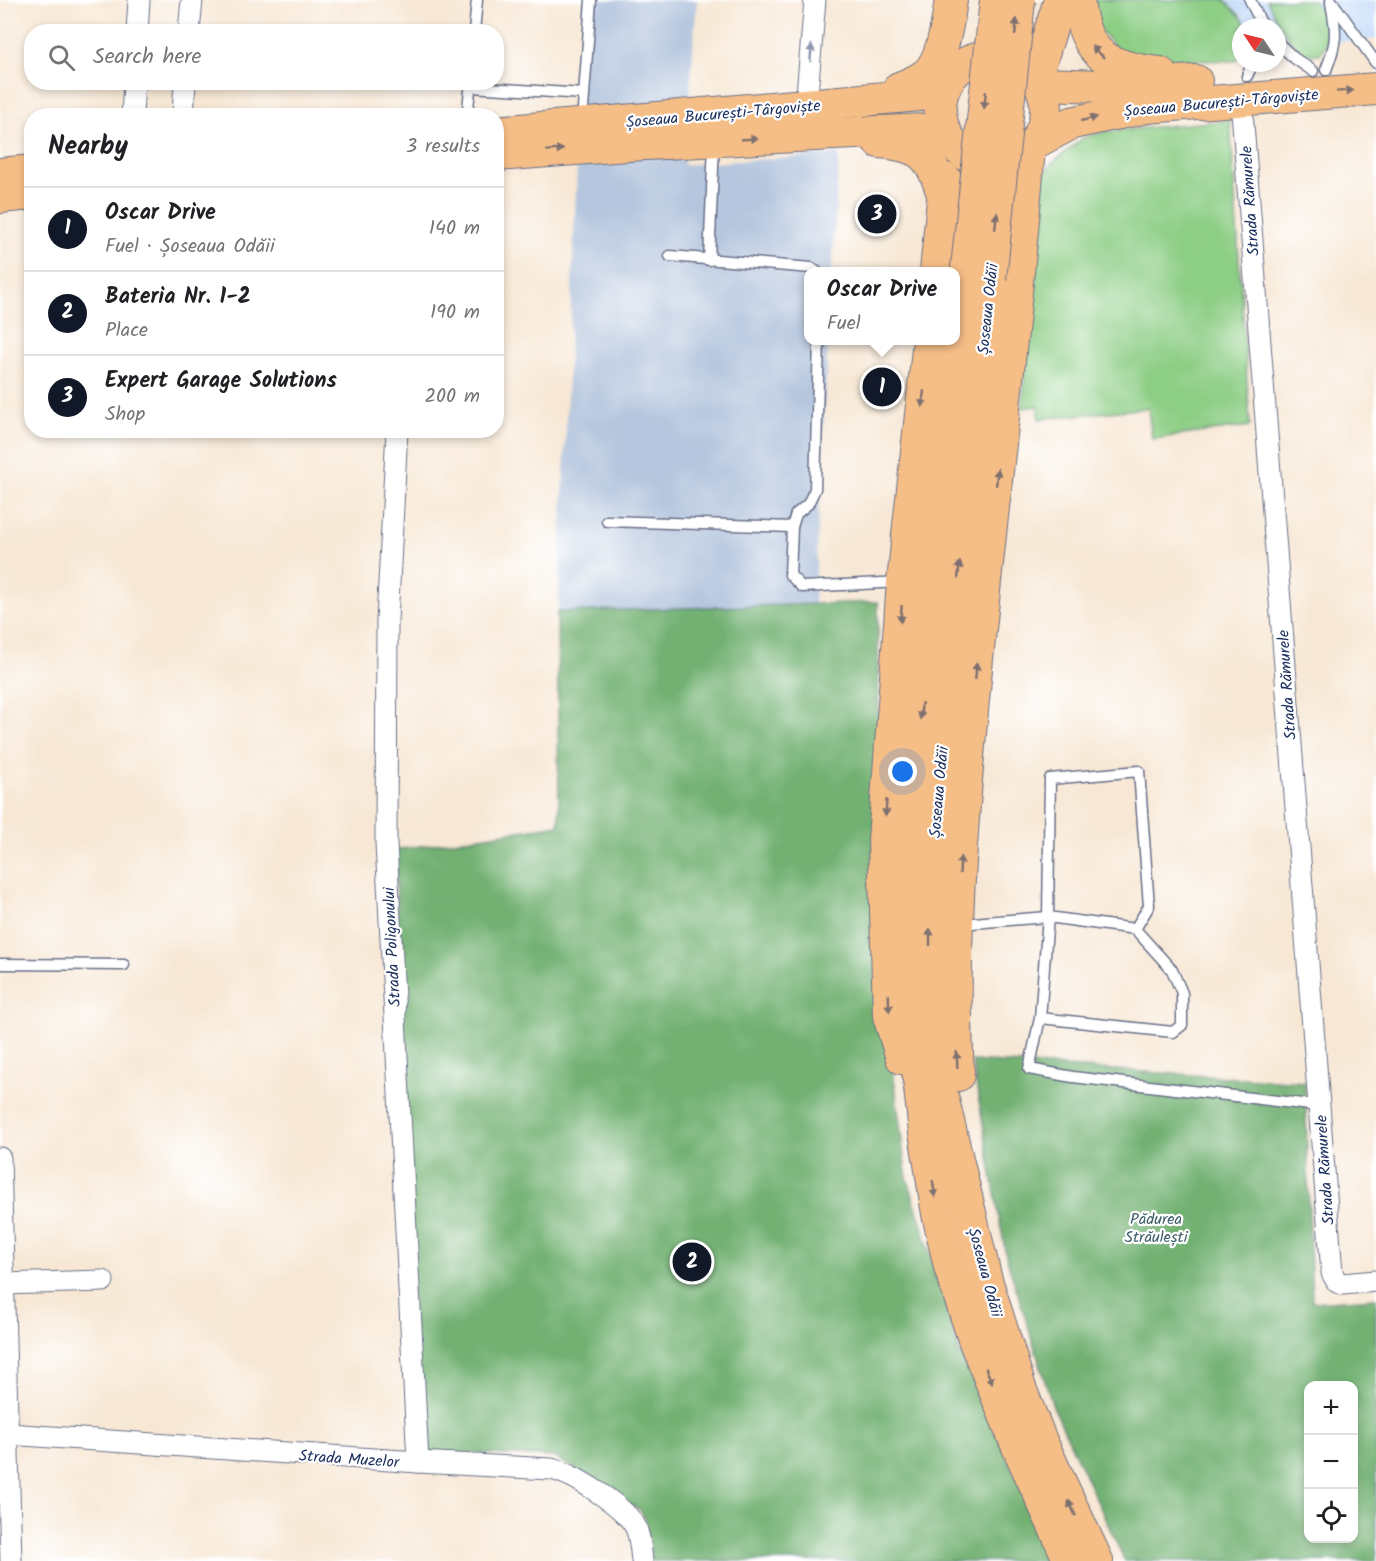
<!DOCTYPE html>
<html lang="en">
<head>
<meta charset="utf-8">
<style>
  body { margin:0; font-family:Kalam,sans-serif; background:#f6f6f6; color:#202124 }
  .controls { position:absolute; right:18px; bottom:18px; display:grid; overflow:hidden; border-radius:12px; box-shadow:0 3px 9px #0003 }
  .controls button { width:54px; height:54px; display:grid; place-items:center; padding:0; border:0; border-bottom:2px solid #e0e0e0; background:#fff; color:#202124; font:30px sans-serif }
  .compass { position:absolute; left:1232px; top:18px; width:54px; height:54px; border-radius:50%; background:#fff; box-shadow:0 3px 9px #0003; rotate:305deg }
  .you { position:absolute; left:903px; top:772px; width:21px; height:21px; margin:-15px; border:4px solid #fff; border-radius:50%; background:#1a73e8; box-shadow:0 0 0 9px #1a73e833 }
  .badge { display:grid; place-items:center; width:39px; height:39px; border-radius:50%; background:#111827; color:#fff; font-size:20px; font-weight:700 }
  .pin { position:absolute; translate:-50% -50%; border:3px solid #fff; box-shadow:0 2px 6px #0006 }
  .popup { position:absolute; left:804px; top:267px; width:156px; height:78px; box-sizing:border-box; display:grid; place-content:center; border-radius:12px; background:#fff; filter:drop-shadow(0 2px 4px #0005); font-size:20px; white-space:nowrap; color:#757577 }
  .popup b { font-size:22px; color:#202124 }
  .popup::after { content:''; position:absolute; left:50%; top:100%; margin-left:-12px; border:12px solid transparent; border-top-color:#fff }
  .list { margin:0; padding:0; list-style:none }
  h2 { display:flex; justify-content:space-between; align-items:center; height:78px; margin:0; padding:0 24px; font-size:26px }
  h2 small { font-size:20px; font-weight:400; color:#757577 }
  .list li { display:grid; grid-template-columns:39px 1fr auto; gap:18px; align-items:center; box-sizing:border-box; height:84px; padding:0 24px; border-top:2px solid #e0e0e0 }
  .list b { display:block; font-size:22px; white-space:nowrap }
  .list p { margin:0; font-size:20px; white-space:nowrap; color:#757577 }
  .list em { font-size:20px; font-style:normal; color:#757577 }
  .icon { flex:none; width:33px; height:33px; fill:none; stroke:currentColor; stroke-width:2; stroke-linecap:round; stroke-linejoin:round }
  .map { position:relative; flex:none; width:1376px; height:1561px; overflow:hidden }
  .search { position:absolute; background:#fff; box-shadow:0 3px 9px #0003; left:24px; top:24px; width:480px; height:66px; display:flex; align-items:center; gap:15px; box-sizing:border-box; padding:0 21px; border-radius:24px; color:#757577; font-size:22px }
  .panel { position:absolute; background:#fff; box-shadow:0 3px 9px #0003; left:24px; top:108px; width:480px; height:330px; border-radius:24px }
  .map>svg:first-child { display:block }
  .built { fill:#c7ddf9 }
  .industrial { fill:#b5c6de }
  .green { fill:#8dce85; stroke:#547e72; stroke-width:1.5 }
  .forest { fill:#72b172; stroke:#467068; stroke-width:1.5; fill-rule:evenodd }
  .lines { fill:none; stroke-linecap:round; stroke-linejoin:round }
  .service-casing { stroke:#686f87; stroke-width:13 }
  .minor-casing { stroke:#686f87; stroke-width:23 }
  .primary-casing { stroke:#686f87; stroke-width:34 }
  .service { stroke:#fff; stroke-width:10 }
  .minor { stroke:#fff; stroke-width:21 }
  .primary { stroke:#f6be87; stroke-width:32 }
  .primary-bridge-casing { stroke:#686f87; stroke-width:34; stroke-linecap:butt }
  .primary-bridge { stroke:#f6be87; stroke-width:32 }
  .oneway { fill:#7e6f70 }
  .oneway2 { fill:#8d97ae }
  .labels { text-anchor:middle; stroke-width:4.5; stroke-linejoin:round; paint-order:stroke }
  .street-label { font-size:16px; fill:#1b2f5e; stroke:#fff }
  .park-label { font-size:16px; fill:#3d5f6a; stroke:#fff }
</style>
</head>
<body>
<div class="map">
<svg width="1376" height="1561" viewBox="0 0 1376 1561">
  <rect width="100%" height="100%" fill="#fff"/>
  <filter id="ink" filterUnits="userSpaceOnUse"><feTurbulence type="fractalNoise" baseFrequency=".0167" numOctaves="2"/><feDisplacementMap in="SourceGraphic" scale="12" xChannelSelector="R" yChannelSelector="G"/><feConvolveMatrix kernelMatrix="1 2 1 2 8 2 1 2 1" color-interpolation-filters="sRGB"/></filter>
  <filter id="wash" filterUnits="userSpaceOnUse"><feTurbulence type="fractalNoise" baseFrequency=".008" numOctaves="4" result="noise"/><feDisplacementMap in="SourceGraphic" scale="24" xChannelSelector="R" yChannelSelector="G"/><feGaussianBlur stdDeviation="1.35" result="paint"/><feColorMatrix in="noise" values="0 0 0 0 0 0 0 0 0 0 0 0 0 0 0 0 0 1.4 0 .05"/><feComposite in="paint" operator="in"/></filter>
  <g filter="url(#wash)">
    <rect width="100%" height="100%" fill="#f7e7d4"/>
    <!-- built -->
    <path class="built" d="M1226,0h150v39l-99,7v-19h-30l-5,-11z"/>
    <!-- industrial -->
    <path class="industrial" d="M584,0h113l-13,165 155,-11 -7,117 -24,1v68l20,1 -14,263 -256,10z"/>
    <!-- green -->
    <g class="green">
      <path d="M1093,0h132l16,17 6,10h-6v28l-5,6 -96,-2 -21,-7 -25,-29z"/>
      <path d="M1267,0h47c10,19 22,34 6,54 -4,0 -10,1 -14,0 -18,-7 -31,-38 -39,-54z"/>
      <path d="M1230,120l20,306 -98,13 -4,-31 -109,11 -1,-13 -16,2 16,-220 12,-23 33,-27 21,-6z"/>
    </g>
    <!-- forest -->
    <g class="forest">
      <path d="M878,602l1,206 8,213 19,152 55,182 93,206h-402l-7,-42 -5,-9 -85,-53 -138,-6 -22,-601 164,-25 -2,-213z"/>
      <path d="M972,1061l333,21 7,220 64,-4v263h-251l-72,-155 -47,-150zM1308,1386h46v152h-46z"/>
    </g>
  </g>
  <g filter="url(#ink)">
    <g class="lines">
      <defs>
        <g id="service">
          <path d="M1250,0l13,27"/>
          <path d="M1331,0l45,63"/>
          <path d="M474,32l3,-32"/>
          <path d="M1277,42l17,16 19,13"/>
          <path d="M1326,70c11,-28 11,-37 5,-67"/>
          <path d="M1247,76l6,-13"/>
          <path d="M471,87l113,7"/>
          <path d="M467,116l4,-34"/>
          <path d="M582,122l9,-122"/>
          <path d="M670,256l141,12 6,4"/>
          <path d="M709,260l5,-116"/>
          <path d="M607,521l185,6 4,-13 12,-10 7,-15 4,-149"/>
          <path d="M792,527l-2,48 12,12 100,-5"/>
          <path d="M960,924l88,-7 87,12 37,41 10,23v32l-9,7 -133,-14"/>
          <path d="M1135,929l14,-23 -10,-135 -89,8 -2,138 -8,101 -11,51 44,8 246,29"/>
          <path d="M0,964l124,1"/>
        </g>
        <g id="minor">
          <path d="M137,32l2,-32"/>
          <path d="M189,32l3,-32"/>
          <path d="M1241,98l91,1175 5,9 6,2 33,-3"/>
          <path d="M806,106l9,-106"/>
          <path d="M132,116l2,-34"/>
          <path d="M183,116l2,-34"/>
          <path d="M397,430l-10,191 -1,222 32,619"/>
          <path d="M0,1158l11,403"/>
          <path d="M2,1284l101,-3"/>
          <path d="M8,1434l410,28 133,7c23,5 75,38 85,59 4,9 5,23 6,33"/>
        </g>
        <g id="primary">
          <path d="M1078,0c6,56 30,67 82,73"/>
          <circle cx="993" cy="109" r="53"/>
          <path d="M1036,76l24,-76"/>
          <path d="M1041,84l61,2 94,-5"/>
          <path d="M899,88c8,-3 19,-7 26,-13 18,-13 23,-54 26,-75"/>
          <path d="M496,132l424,-37 26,-11"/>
          <path d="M879,142c44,3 53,15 65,56"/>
          <path d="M1036,142l36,-19 75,-16 229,-18"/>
          <path d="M496,155l131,-10 206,-11 93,-4 20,3"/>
          <path d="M0,174l32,-3"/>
          <path d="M0,197l32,-3"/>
          <path d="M936,272l9,-93"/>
          <path d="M966,277l-38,352 -20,232 -2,104 19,167 13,82 12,53 25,75 42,103 53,116"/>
          <path d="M990,279l-49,472 -10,129 -2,101 8,94 48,201 35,112 21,53 56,120"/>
          <path d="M902,1058l-13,-42 -5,-176 19,-258 26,-242"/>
          <path d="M958,1075c-7,-121 3,-243 14,-364 17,-188 43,-375 57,-563"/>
        </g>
      </defs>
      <!-- service casing -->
      <use href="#service" class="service-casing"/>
      <!-- minor casing -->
      <use href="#minor" class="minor-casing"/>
      <!-- primary casing -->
      <use href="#primary" class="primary-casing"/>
      <!-- service -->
      <use href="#service" class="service"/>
      <!-- minor -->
      <use href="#minor" class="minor"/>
      <!-- primary -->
      <use href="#primary" class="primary"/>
      <defs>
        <g id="primary-bridge">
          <path d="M966,277l30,-277"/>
          <path d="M990,279l29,-279"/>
        </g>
      </defs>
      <!-- primary-bridge casing -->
      <use href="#primary-bridge" class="primary-bridge-casing"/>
      <!-- primary-bridge -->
      <use href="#primary-bridge" class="primary-bridge"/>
    </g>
    <!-- one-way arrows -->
    <defs><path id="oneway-solid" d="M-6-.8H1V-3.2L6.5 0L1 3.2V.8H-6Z" transform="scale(1.5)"/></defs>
    <g class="oneway">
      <use href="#oneway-solid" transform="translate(1016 27) rotate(-84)"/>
      <use href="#oneway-solid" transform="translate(1098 52) rotate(-137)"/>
      <use href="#oneway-solid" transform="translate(1345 91) rotate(-4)"/>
      <use href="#oneway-solid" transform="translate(985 100) rotate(96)"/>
      <use href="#oneway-solid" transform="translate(1089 119) rotate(-14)"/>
      <use href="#oneway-solid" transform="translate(749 139) rotate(-3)"/>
      <use href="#oneway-solid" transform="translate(555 150) rotate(-4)"/>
      <use href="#oneway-solid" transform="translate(996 221) rotate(-84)"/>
      <use href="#oneway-solid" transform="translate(923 399) rotate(96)"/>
      <use href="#oneway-solid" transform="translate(997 477) rotate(-84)"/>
      <use href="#oneway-solid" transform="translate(959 570) rotate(-84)"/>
      <use href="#oneway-solid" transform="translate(901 614) rotate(94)"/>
      <use href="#oneway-solid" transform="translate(976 671) rotate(-85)"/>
      <use href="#oneway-solid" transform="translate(921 711) rotate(95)"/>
      <use href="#oneway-solid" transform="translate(886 808) rotate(94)"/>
      <use href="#oneway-solid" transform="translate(960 865) rotate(-87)"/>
      <use href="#oneway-solid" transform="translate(930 937) rotate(-90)"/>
      <use href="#oneway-solid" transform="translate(889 1003) rotate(88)"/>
      <use href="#oneway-solid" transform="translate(957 1060) rotate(-93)"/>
      <use href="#oneway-solid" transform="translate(934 1189) rotate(81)"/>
      <use href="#oneway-solid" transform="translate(989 1376) rotate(68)"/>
      <use href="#oneway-solid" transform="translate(1072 1508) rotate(-115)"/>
    </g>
    <use class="oneway2" href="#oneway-solid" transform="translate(811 53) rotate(-85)"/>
  </g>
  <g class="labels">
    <!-- street labels -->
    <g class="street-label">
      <text transform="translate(1221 102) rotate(-5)" y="6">Șoseaua București-Târgoviște</text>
      <text transform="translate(723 113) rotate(-5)" y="6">Șoseaua București-Târgoviște</text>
      <text transform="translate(1249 201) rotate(-94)" y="6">Strada Rămurele</text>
      <text transform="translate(987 309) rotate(-84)" y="6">Șoseaua Odăii</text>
      <text transform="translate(1286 685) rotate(-94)" y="6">Strada Rămurele</text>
      <text transform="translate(938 792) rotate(-85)" y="6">Șoseaua Odăii</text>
      <text transform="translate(391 947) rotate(-93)" y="6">Strada Poligonului</text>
      <text transform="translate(1324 1170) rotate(-94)" y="6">Strada Rămurele</text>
      <text transform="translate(986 1272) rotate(75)" y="6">Șoseaua Odăii</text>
      <text transform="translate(349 1458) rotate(4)" y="6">Strada Muzelor</text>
    </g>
    <!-- park labels -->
    <g class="park-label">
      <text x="1156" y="1224">Pădurea<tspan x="1156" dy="18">Străulești</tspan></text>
    </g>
  </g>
</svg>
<div class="controls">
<button>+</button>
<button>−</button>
<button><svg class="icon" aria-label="locate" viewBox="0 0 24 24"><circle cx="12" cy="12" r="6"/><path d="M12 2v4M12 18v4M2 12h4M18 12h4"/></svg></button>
</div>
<svg class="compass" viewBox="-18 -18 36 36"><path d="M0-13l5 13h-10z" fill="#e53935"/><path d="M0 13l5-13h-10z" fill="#757577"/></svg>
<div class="you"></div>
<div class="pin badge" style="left:882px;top:387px">1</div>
<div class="popup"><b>Oscar Drive</b>Fuel</div>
<div class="pin badge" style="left:692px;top:1262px">2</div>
<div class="pin badge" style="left:877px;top:214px">3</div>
<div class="search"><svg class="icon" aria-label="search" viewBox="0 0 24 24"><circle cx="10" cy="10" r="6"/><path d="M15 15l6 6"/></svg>Search here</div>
<section class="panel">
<h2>Nearby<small>3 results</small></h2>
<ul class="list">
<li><span class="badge">1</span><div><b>Oscar Drive</b><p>Fuel · Șoseaua Odăii</p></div><em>140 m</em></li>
<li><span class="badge">2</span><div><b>Bateria Nr. 1-2</b><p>Place</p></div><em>190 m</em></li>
<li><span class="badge">3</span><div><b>Expert Garage Solutions</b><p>Shop</p></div><em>200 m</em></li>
</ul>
</section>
</div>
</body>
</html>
